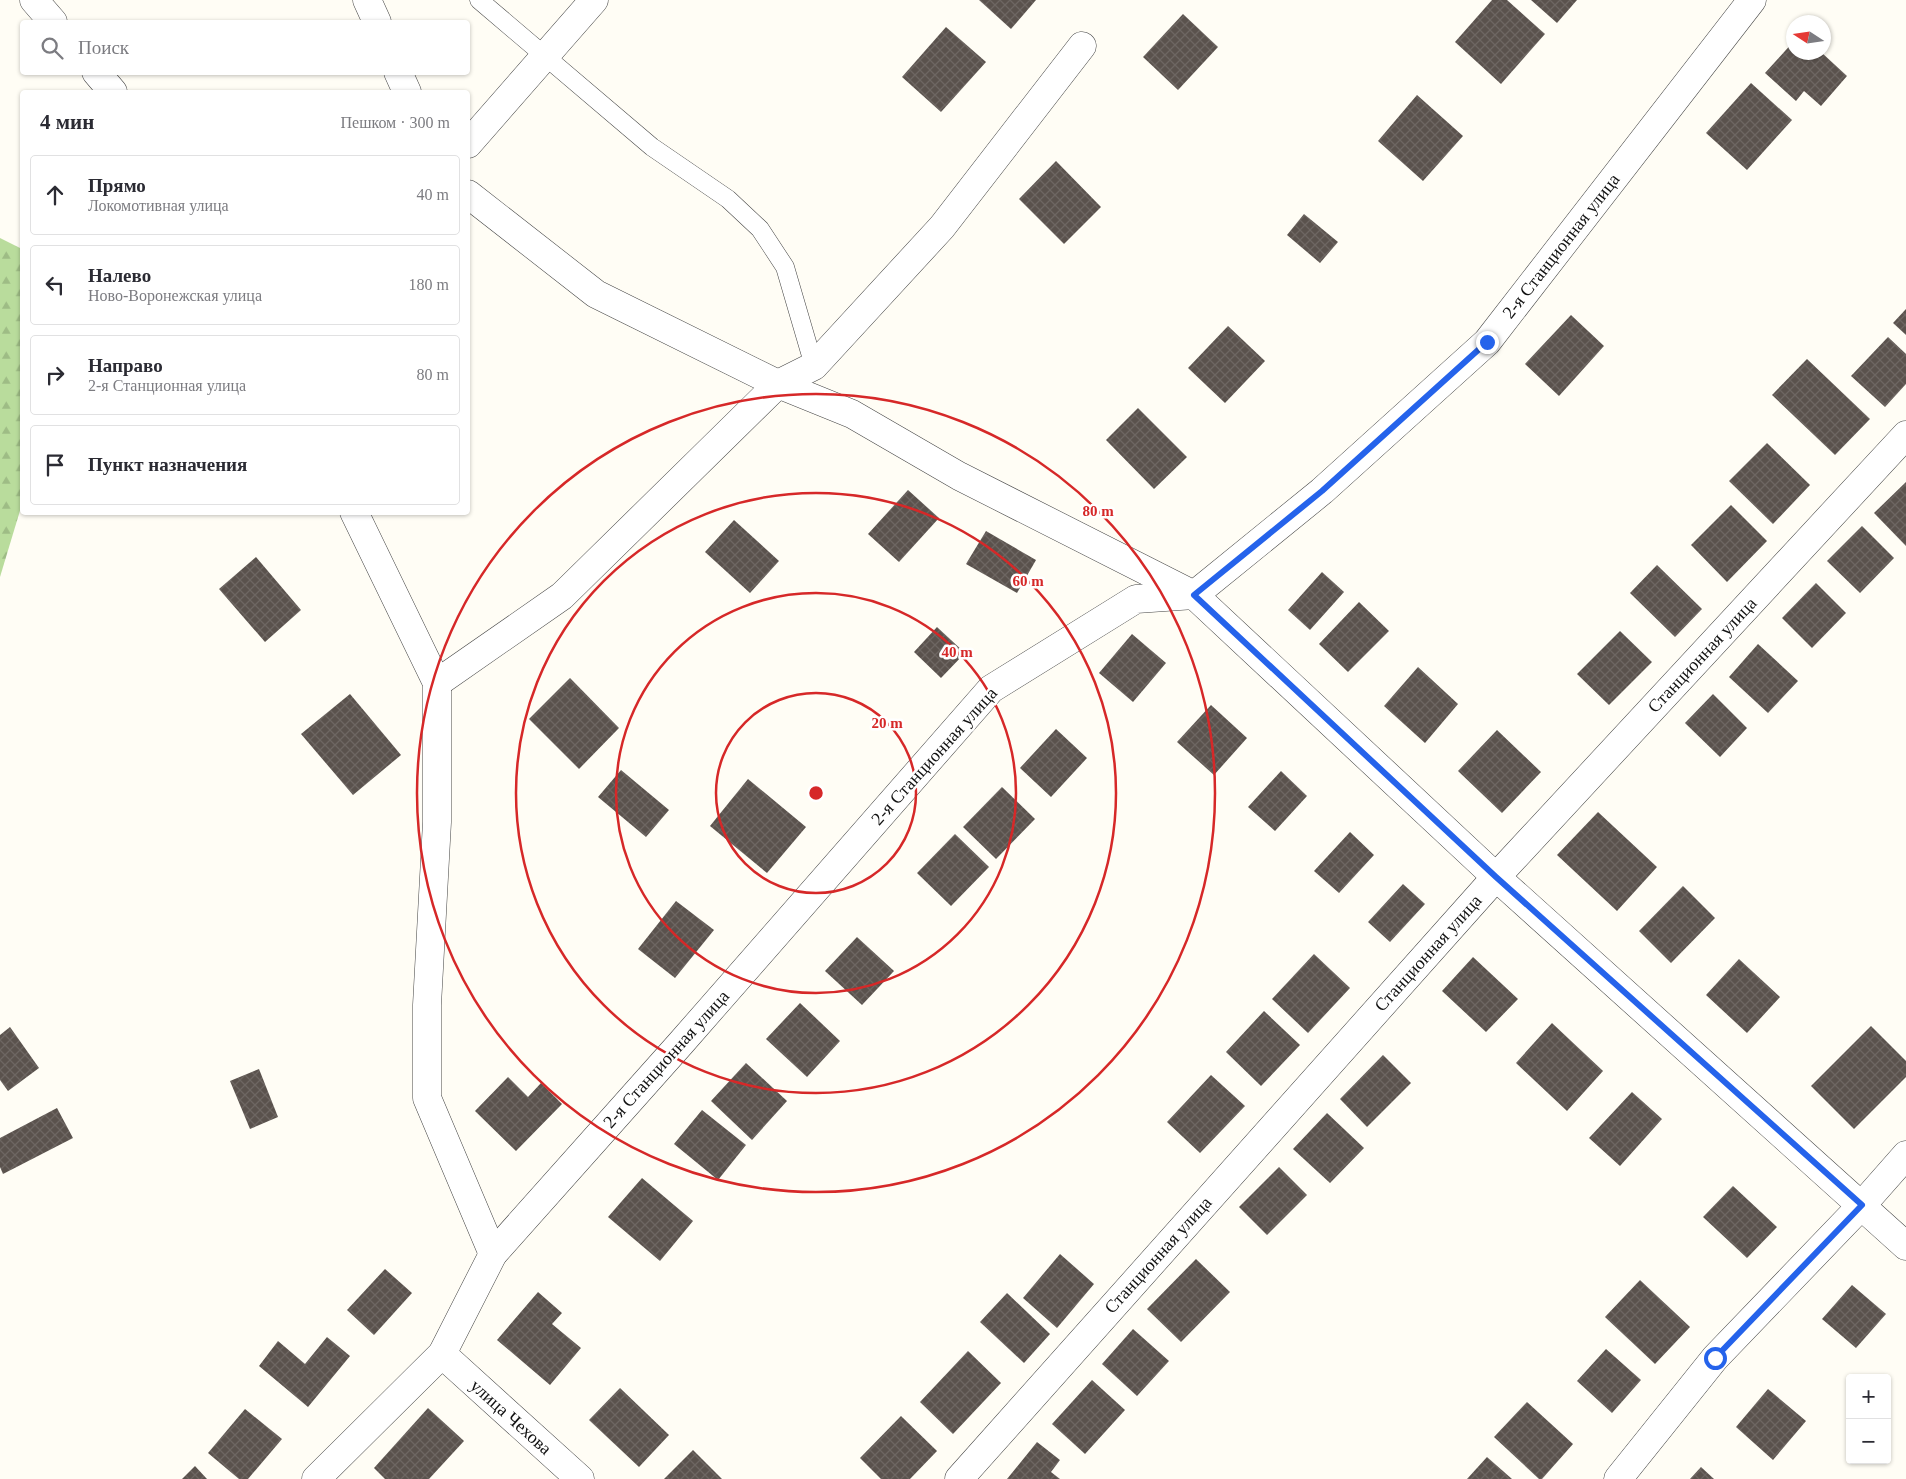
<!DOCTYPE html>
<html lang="ru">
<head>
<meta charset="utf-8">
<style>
  body { margin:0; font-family:Georgia,serif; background:#f7f7f7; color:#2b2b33 }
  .controls { position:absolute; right:15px; bottom:15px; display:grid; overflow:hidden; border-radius:5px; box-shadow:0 1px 4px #0004 }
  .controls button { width:45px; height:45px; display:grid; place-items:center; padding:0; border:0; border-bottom:1px solid #e1e1e2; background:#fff; color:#2b2b33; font:25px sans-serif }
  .compass { position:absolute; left:1786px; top:15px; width:45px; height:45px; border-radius:50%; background:#fff; box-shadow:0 1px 4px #0004; rotate:282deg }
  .stop { position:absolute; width:15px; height:15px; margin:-11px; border:4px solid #2563eb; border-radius:50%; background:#fff }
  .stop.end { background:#2563eb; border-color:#fff; box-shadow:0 1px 5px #0008 }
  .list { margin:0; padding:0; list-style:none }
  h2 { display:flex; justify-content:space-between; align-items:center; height:65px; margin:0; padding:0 20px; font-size:21px }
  h2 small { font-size:16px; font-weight:400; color:#7c7c81 }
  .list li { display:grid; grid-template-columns:32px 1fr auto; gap:15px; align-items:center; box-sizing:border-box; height:80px; margin:0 10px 10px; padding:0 10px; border:1px solid #e1e1e2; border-radius:5px }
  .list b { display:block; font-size:19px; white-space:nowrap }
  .list p { margin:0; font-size:16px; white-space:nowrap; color:#7c7c81 }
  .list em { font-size:16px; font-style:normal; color:#7c7c81 }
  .icon { flex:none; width:28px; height:28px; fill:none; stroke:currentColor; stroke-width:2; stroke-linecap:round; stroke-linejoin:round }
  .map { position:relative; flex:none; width:1906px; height:1479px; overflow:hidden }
  .search { position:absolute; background:#fff; box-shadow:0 1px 4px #0004; left:20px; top:20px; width:450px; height:55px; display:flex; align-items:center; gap:12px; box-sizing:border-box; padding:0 18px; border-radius:5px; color:#7c7c81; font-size:19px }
  .panel { position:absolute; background:#fff; box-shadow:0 1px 4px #0004; left:20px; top:90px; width:450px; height:425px; border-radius:5px }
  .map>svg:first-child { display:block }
  .forest { fill:url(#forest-firs) }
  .building { fill:url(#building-cross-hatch) }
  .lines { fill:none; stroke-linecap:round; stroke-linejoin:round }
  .lane-casing { stroke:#444; stroke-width:19 }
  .street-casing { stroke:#444; stroke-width:29 }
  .lane { stroke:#fff; stroke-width:18 }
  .street { stroke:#fff; stroke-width:28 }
  .route { stroke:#2563eb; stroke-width:6 }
  .ring { fill:none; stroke:#d62828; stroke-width:2.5 }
  .labels { text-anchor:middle; stroke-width:5; stroke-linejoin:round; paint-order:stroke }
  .street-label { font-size:18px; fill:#111; stroke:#fff }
  .centre { fill:#d62828; stroke:#fff; stroke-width:2.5 }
  .ring-label { font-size:15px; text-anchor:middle; font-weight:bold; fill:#d62828; stroke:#fff; stroke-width:5; stroke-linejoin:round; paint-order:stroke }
</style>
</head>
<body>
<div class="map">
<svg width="1906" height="1479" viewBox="0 0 1906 1479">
  <defs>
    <pattern id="forest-firs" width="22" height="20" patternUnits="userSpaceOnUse" patternTransform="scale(1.25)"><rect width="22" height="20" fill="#b9dc9c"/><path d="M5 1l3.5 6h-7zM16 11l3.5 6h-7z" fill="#9ebc85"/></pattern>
    <pattern id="building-cross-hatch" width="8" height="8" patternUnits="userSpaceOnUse" patternTransform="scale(1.25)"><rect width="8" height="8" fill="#5a524d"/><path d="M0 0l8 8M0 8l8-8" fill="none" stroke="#6d6662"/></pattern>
  </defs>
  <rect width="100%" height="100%" fill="#fffdf5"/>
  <!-- forest -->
  <path class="forest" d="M0,238l22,11v255l-22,73z"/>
  <!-- building -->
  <g class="building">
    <path d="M979,0h57l-25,29z"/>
    <path d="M1492,0h15l38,34 -44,50 -46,-42z"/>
    <path d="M1531,0h46l-20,23z"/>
    <path d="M1183,14l35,33 -40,43 -35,-33z"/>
    <path d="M946,27l40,35 -45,50 -39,-35z"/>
    <path d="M1794,41v11h27l26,24 -26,30 -17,-15 -8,10 -31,-28z"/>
    <path d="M1751,83l41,37 -45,50 -41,-37z"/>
    <path d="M1417,95l46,41 -40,45 -45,-40z"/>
    <path d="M1056,161l45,46 -37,37 -45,-45z"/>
    <path d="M1304,214l34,28 -18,21 -33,-28z"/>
    <path d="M1906,309v26l-13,-12z"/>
    <path d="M1571,315l33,31 -45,50 -34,-32z"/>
    <path d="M1228,326l37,35 -40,42 -37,-35z"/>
    <path d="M1888,337l18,17v30l-21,23 -34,-31z"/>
    <path d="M1807,359l63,60 -35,36 -63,-60z"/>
    <path d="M1138,408l49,49 -33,32 -48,-49z"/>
    <path d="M1767,443l43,42 -37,39 -44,-43z"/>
    <path d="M1906,482v64l-32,-33z"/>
    <path d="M908,490l31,28 -40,44 -31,-28z"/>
    <path d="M1731,505l36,36 -40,41 -36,-37z"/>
    <path d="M734,520l45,41 -29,32 -45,-41z"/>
    <path d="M1862,526l32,32 -34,35 -33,-32z"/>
    <path d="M986,531l50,29 -19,33 -51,-29z"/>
    <path d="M256,557l45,53 -36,32 -46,-53z"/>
    <path d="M1657,565l45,44 -27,28 -45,-44z"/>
    <path d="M1322,572l22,20 -34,38 -22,-20z"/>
    <path d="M1816,583l30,30 -34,35 -30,-30z"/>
    <path d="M1359,602l30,29 -41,41 -29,-28z"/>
    <path d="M937,627l28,26 -24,25 -27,-26z"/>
    <path d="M1620,631l32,31 -43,43 -32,-31z"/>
    <path d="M1132,634l34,29 -33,39 -34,-29z"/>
    <path d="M1758,644l40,37 -30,32 -39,-36z"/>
    <path d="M1418,667l40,37 -33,39 -41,-37z"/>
    <path d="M570,678l49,50 -40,41 -50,-50z"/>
    <path d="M350,694l51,61 -48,40 -52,-61z"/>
    <path d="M1713,694l34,34 -27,29 -35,-34z"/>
    <path d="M1211,705l36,33 -33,37 -37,-33z"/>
    <path d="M1056,729l31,29 -36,39 -31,-29z"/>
    <path d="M1497,730l44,42 -39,41 -44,-42z"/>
    <path d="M621,770l48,40 -23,27 -48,-40z"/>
    <path d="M1281,771l26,25 -32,35 -27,-24z"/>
    <path d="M748,779l58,48 -39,46 -57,-47z"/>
    <path d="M1002,787l33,32 -39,40 -33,-32z"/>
    <path d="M1598,812l59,55 -40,44 -60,-56z"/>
    <path d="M1350,832l24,23 -35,38 -25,-22z"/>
    <path d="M955,834l34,33 -38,39 -34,-33z"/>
    <path d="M1403,884l22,20 -35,38 -22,-20z"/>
    <path d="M1683,886l32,32 -44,45 -32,-32z"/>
    <path d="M676,901l38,29 -39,48 -37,-29z"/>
    <path d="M857,937l37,34 -32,34 -37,-34z"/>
    <path d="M1314,954l36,34 -42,45 -36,-34z"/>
    <path d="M1473,957l45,42 -32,33 -44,-41z"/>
    <path d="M1739,959l41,38 -33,36 -41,-38z"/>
    <path d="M800,1003l40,38 -33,36 -41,-38z"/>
    <path d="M1264,1011l36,34 -39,41 -35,-34z"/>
    <path d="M1552,1023l51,48 -36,40 -51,-48z"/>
    <path d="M1871,1026l35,35v16l-52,52 -43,-43z"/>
    <path d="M10,1027l29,41 -31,23 -8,-11v-45z"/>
    <path d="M1383,1055l28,28 -44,44 -27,-28z"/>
    <path d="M746,1063l41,38 -35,39 -41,-39z"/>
    <path d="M259,1069l19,48 -28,12 -20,-48z"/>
    <path d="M1211,1075l34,31 -45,47 -33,-31z"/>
    <path d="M508,1077l20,20 13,-14 21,21 -46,47 -41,-40z"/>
    <path d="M1632,1092l30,27 -42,47 -31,-28z"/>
    <path d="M57,1108l16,30 -70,36 -3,-7v-29z"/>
    <path d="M702,1110l44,35 -28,35 -44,-36z"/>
    <path d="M1327,1113l37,35 -34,35 -37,-34z"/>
    <path d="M1279,1167l28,28 -40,40 -28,-28z"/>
    <path d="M642,1178l51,43 -33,40 -52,-44z"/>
    <path d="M1733,1186l44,41 -30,31 -44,-41z"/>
    <path d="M1060,1254l34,30 -37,44 -34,-30z"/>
    <path d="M1196,1259l34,33 -49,50 -34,-33z"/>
    <path d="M385,1269l27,24 -38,42 -27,-25z"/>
    <path d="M1640,1280l50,47 -35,37 -50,-47z"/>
    <path d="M1852,1285l34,29 -30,34 -34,-29z"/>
    <path d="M538,1292l24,21 -10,11 29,24 -31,37 -53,-45z"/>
    <path d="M1007,1293l43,41 -26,29 -44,-41z"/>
    <path d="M1133,1329l36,32 -32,35 -35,-32z"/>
    <path d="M327,1337l23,19 -42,51 -49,-41 19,-25 27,23z"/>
    <path d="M1606,1349l35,31 -29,33 -35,-32z"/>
    <path d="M968,1351l33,32 -48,51 -33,-32z"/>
    <path d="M1092,1380l33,30 -40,44 -33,-30z"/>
    <path d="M620,1388l49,47 -30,32 -50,-47z"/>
    <path d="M1768,1389l38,32 -33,39 -37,-33z"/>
    <path d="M1527,1402l46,42 -31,35h-3l-45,-42z"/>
    <path d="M428,1408l36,33 -35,38h-44l-11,-11z"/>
    <path d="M245,1409l37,30 -34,40h-9l-31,-26z"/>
    <path d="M901,1416l36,35 -27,28h-29l-21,-21z"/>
    <path d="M1037,1442l23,18 -9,12 9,7h-53z"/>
    <path d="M693,1450l29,29h-58z"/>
    <path d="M1487,1457l25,22h-45z"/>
    <path d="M195,1466l12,13h-25z"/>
    <path d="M1701,1467l13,12h-24z"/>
  </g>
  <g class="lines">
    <defs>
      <path id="lane" d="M479,0l173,147 76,52 32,30 25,38 29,99"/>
      <g id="street">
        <path d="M34,0l19,22"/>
        <path d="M367,0l10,22"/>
        <path d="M96,72l17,20"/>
        <path d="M398,72l9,20"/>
        <path d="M468,144l126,-144"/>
        <path d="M468,194l128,100 182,90 74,30 107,62 235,119 302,282 410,369"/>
        <path d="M354,512l83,171v139l-10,183v93l66,156"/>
        <path d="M437,683l125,-87 216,-212 36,-18 128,-139 140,-181"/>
        <path d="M442,1354l138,125"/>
        <path d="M316,1479l126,-125 51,-100 188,-211 310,-354 145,-90 58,-4 128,-104 165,-149 265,-342"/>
        <path d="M959,1479l537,-602 410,-442"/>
        <path d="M1618,1479l97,-121 147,-153 44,-50"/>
      </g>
    </defs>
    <!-- lane casing -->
    <use href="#lane" class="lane-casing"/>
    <!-- street casing -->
    <use href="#street" class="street-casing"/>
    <!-- lane -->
    <use href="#lane" class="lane"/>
    <!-- street -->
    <use href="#street" class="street"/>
  </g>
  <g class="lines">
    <!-- route -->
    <path class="route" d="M1487,342l-165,149 -128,104 302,282 366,328 -147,153"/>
  </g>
  <!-- distance rings -->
  <g class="ring">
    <circle cx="816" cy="793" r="100"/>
    <circle cx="816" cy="793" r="200"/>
    <circle cx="816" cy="793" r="300"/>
    <circle cx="816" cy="793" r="399"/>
  </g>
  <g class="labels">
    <!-- street labels -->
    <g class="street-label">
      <text transform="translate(1561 246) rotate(-52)" y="6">2-я Станционная улица</text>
      <text transform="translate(1702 655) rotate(-47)" y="6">Станционная улица</text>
      <text transform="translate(934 756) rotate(-48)" y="6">2-я Станционная улица</text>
      <text transform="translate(1428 953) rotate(-48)" y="6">Станционная улица</text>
      <text transform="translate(666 1059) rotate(-48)" y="6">2-я Станционная улица</text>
      <text transform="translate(1158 1255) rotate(-48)" y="6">Станционная улица</text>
      <text transform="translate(511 1417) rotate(42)" y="6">улица Чехова</text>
    </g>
  </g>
  <circle cx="816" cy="793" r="8" class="centre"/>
  <g class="ring-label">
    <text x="1098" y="516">80 m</text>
    <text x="1028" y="586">60 m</text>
    <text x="957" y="657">40 m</text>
    <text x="887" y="728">20 m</text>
  </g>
</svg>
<div class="controls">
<button>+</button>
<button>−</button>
</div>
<svg class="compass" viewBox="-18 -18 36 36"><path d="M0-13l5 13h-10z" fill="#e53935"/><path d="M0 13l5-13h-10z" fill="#7c7c81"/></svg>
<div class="stop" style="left:1715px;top:1358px"></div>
<div class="stop end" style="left:1487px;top:342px"></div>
<div class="search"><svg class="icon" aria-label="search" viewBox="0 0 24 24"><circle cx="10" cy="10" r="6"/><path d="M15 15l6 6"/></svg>Поиск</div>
<section class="panel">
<h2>4 мин<small>Пешком · 300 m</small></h2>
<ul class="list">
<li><svg class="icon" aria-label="ahead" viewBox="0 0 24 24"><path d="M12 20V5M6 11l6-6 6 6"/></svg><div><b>Прямо</b><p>Локомотивная улица</p></div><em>40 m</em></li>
<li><svg class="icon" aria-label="left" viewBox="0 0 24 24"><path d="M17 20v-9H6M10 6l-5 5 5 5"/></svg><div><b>Налево</b><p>Ново-Воронежская улица</p></div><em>180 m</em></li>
<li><svg class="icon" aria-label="right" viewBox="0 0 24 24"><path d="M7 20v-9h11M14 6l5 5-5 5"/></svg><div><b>Направо</b><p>2-я Станционная улица</p></div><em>80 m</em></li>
<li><svg class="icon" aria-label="arrive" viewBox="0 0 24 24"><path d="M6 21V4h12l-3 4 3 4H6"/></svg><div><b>Пункт назначения</b></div></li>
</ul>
</section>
</div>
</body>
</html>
